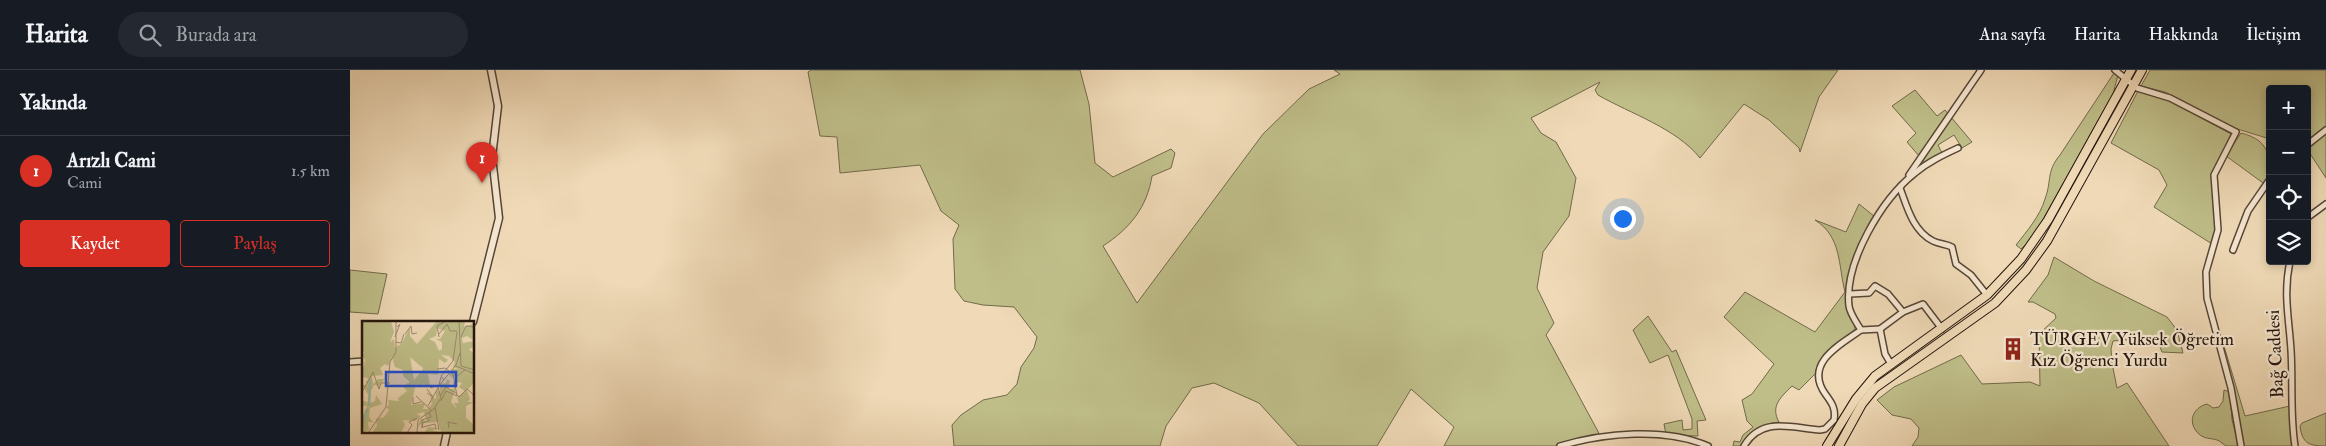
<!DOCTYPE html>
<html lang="tr">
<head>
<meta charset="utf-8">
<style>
  body { margin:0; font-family:"IM FELL Double Pica",serif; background:#242831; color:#f1f3f6 }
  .controls { position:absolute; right:15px; top:15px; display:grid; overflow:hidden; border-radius:5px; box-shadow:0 2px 8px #0003 }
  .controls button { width:45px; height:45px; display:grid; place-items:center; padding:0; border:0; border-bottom:1px solid #363941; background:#171b24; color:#f1f3f6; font:25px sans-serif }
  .you { position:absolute; left:1272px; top:148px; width:18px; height:18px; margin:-12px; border:4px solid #fff; border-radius:50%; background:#1a73e8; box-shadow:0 0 0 8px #1a73e833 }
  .badge { display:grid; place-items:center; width:32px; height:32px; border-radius:50%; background:#d93025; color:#fff; font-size:16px; font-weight:700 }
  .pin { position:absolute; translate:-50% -41px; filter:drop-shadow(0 1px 2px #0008) }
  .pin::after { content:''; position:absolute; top:26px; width:18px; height:15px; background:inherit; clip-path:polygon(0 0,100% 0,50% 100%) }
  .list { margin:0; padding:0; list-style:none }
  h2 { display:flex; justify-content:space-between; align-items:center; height:65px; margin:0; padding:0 20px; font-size:21px }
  h2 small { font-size:16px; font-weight:400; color:#9ea1a6 }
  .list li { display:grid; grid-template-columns:32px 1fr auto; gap:15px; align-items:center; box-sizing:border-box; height:70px; padding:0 20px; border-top:1px solid #363941 }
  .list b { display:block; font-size:19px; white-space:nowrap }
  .list p { margin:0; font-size:16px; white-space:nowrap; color:#9ea1a6 }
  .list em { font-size:16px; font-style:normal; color:#9ea1a6 }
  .actions { display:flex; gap:10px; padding:15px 20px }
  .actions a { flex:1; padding:11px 0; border:1px solid #d93025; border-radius:5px; text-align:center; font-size:18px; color:#d93025 }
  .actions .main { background:#d93025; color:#fff }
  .icon { flex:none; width:28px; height:28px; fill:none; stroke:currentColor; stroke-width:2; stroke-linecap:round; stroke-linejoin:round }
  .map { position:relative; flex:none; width:1976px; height:376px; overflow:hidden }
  header { display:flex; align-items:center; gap:30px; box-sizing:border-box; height:70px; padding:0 25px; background:#171b24; border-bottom:1px solid #363941 }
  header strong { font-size:24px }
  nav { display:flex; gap:28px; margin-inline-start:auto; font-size:18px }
  .search { width:350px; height:45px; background:#242831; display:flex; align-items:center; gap:12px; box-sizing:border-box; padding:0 18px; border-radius:28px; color:#9ea1a6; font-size:19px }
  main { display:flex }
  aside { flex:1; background:#171b24 }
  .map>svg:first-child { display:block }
  .green { fill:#bfbe89; stroke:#726a4a }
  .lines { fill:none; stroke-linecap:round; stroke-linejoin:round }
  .minor-casing { stroke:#574636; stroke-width:8 }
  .tertiary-casing { stroke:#574636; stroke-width:9 }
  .primary-casing { stroke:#24150c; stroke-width:10 }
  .minor { stroke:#f5e6d0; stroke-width:5 }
  .tertiary { stroke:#f5e6d0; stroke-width:6 }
  .primary { stroke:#efd9b6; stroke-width:8 }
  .labels { text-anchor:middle; stroke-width:4.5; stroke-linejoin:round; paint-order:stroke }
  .poi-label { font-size:18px; fill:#24150c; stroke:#f5e6d0; text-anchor:start }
  .street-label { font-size:18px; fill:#24150c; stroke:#f5e6d0 }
  .inset-river { fill:none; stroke:#9bbba8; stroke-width:2.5 }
  .inset-road { fill:none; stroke:#9e8b72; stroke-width:1 }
  .view { fill:#1d4ed8; fill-opacity:0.15; stroke:#1d4ed8; stroke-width:2.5 }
  .inset-edge { fill:none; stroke:#24150c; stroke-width:2.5 }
</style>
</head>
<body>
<header>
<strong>Harita</strong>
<div class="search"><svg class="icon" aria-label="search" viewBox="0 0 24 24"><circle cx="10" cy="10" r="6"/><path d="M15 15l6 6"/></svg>Burada ara</div>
<nav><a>Ana sayfa</a><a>Harita</a><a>Hakkında</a><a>İletişim</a></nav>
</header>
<main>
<aside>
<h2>Yakında<small></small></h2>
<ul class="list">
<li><span class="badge">1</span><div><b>Arızlı Cami</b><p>Cami</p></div><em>1.5 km</em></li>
</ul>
<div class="actions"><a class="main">Kaydet</a><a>Paylaş</a></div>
</aside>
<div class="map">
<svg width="1976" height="376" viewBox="0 0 1976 376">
  <rect width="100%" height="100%" fill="#efd9b6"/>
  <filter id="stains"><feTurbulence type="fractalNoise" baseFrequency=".004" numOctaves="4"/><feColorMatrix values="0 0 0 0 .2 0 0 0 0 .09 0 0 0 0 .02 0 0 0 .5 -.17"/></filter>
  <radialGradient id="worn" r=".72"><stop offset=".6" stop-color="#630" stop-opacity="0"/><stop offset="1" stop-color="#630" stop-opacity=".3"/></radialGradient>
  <!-- green -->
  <g class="green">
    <path d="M461,0h269l9,34 6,59 18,14 58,-28 4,4 -4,15 -19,8c-5,32 -23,53 -49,70l34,57 126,-169 46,-45 31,-15 -6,-4h504l-19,27 -19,55 -1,-4 -30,-28 -25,-16 -44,54c-24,-30 -69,-44 -102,-63l-3,-5 5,-8 -69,36 10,15 15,9 20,36 -7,38 -26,36 -6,36 17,35 -8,12 55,102 -41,9h-116l10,-19 -43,-38 -34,57h-79l-39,-43 -45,-20 -22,5 -26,38 -6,20h-206l-2,-21 9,-10 22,-15 24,-5 10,-11 4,-17 13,-19 3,-11 -23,-30 -31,-2 -19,-4 -9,-12 -2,-50 6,-14 -18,-14 -21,-46 -80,8 -3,-36 -17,-1 -12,-64z"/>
    <path d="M1800,0h176v108l-19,-29v-60h-37v50l-39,-12 -66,-35 -24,-6z"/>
    <path d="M1764,3l4,2 -5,19 -81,145 -11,10 -5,-4c11,-14 24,-29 29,-46 7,-19 1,-27 15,-44z"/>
    <path d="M1565,20l22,26 8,-6 27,32 -10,6 -8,-13 -16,10 4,8 -17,10 -18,-21 9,-9 -24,-27z"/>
    <path d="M1788,21l24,6 69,37 -19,40 4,51 -4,19 -58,-37 13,-22 -8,-15 -48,-27z"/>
    <path d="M1891,63c32,8 29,27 29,55l-44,-32z"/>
    <path d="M1509,134l15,12 -19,46 -7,31 7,36 -34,31 -4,12 -18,18 -7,-4c-11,11 -22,20 -13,36 -18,2 -29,9 -38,24h-8l1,-5 6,1 3,-7 10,-8 -6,-6 -5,-21 10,-6 22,-30 -50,-47 21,-25 70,40 30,-40c-7,-27 -3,-55 -30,-72l31,12z"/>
    <path d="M1704,187l40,24 73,36 10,13 6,23 -21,-1 -6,-15 -43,4 -2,8 1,14 5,25 10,-5 42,63h-257l6,-9 1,-9 -8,-9 -19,-4 -15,-15 17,-13 67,-32 21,29 48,-2 10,4 -1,-52 17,-16 -1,-4 -22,-12h-5l20,-27z"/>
    <path d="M0,200l37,4 -9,40 -28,-2z"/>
    <path d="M1298,246l24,36 4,-2 30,70 -9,1 1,15 -32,-1 -2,-11 18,-4 1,10 9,-1v-10l-24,-64 -18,8 -17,-33z"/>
    <path d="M1873,273l22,73 45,-10v22l4,18h-50z"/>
    <path d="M1874,320l6,2 2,28 7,26c-4,0 -9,0 -12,0 -4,-1 -6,-5 -10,-6 -6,-2 -13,-1 -18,-6 -12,-11 -7,-26 8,-30l6,4 6,-1 4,-6z"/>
    <path d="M1976,343v33c-16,0 -24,-2 -26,-20l2,-3z"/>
  </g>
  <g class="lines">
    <defs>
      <g id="minor">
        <path d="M1765,0l22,18 33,10 66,34 -22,43 4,55 -12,42 1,26 24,90 10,58"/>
        <path d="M1957,75l19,-15"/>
        <path d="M1559,105l72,-105"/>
        <path d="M1551,116l-1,2c7,19 13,43 33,53 6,3 13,3 19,6l4,17 15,11 16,20"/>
        <path d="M1957,148l19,-14"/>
        <path d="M1883,180l15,-39 22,-32"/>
        <path d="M1940,191c-7,33 -1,57 1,89 2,32 -1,64 4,96"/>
        <path d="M1500,224l19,-1 6,-7 13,8 15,18"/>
        <path d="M1530,259l23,-17 20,-8 19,25"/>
        <path d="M1511,260l19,-1 5,25 6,10"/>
        <path d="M0,292l14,-1"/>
        <path d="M1210,376c44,-13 105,-19 148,0"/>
        <path d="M1394,376c18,-30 47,-18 76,-16l5,-1 9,-9c2,-11 -2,-17 -8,-25 -23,-31 13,-50 35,-65 -4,-7 -11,-16 -12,-24 -5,-44 33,-107 66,-133 13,-11 28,-18 43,-25"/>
      </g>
      <g id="tertiary">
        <path d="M123,252l26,-104 -7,-61 6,-51 -7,-36"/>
        <path d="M94,376l3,-14"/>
      </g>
      <g id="primary">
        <path d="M1477,376l29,-47 19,-23 112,-81 34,-36 27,-39 83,-150"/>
        <path d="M1489,376l23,-42 13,-16 120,-85 31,-33 21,-29 95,-171"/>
      </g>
    </defs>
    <!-- minor casing -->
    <use href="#minor" class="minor-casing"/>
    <!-- tertiary casing -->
    <use href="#tertiary" class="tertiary-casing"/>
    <!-- primary casing -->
    <use href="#primary" class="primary-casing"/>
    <!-- minor -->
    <use href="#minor" class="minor"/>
    <!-- tertiary -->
    <use href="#tertiary" class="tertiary"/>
    <!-- primary -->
    <use href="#primary" class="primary"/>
  </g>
  <!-- icons -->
  <defs>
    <symbol id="building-bare" viewBox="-9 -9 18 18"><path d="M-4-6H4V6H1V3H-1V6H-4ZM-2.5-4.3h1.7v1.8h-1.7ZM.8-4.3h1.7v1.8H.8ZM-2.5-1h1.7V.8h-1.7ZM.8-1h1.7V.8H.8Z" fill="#8f2418" stroke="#f5e6d0" stroke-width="2.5" paint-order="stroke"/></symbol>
  </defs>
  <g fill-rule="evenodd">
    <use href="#building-bare" x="1647" y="263" width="32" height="32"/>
  </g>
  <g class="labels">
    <!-- poi labels -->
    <g class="poi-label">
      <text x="1680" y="275">TÜRGEV Yüksek Öğretim<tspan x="1680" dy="21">Kız Öğrenci Yurdu</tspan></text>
    </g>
    <!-- street labels -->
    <g class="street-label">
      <text transform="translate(1925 284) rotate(-93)" y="6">Bağ Caddesi</text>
    </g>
  </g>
  <!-- overview -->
  <g transform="translate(12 251)">
    <rect width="112" height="112" fill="#efd9b6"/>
    <path d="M0,0h29l3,11 -4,10 4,-3 1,9 7,-5 8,-16v9l7,8 20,-23h28l-1,6 10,-4 -1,17 -6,-4 -5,2 1,5 11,-2v6l-5,2 5,5v29l-7,7 3,9 -2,3h6l-8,4v12l8,7v5l-4,3 -29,-1 -2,-7v4l-7,1 8,2 -16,1 4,-6 10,1 1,-6 -17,1 -5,5 4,-9 6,3 -3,-10 -8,2 5,2 -6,5 -12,-1 2,5 -4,8h-29l5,-7 -1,-7 8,-2 5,-7 -3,-3 3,-2 -1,-5 11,1 -1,-3 9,-7 -5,-5 8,-4 -7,-6v-6l-8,-3 -3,-10 -4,9 -3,-2 -5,4 3,7 -11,1 1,8 5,-5h9l-5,2 2,1 -4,1 -1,6v-3l-5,-1 -3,6 -1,12 5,-2 1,-6 6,9 -12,4 -1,9 4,5h-5l1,8 -7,3v-15l5,-12h-4v-5l5,1 1,-6 -7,-11h5l-1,-4 4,-2 -7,-2 -1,-3 3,-14 -3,-6 3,-2h-3zM75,7l8,3 -5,8h-4l6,3v7l-3,2 -4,-9 -6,-3 7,-3zM79,34l8,1 6,6 -2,5 6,2h-7l-3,6 3,3 3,-3 2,7 5,1 -3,4 6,4 -8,7 2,5h-5l3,6 -6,-7 6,-18 -4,-2 1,7 -5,1v-8h2l-4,-3 -1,4 -6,1v8l-4,-2v9l-6,-3 2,8 -4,5h-5l2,-6 -14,2 5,-21 5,4 3,-4 2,4 4,-3 -2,-11 10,1 1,-16 6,4 3,-3zM48,36l13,11 -1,4 -5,-2 4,2 -7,8z" fill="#bfbe89" fill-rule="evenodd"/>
    <path class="inset-river" d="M7,85l1,-27M0,106l5,-18"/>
    <path class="inset-road" d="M97,0l2,45 14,4M43,13l6,-8 1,8 5,-1M77,13l8,-10 3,7h7M33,16l5,-13 -3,3M77,16l-2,-11 9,-5M99,16l5,-11 9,1M33,21l6,1 3,-9M94,45l19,8M75,48l8,-1 8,6 4,22M82,59l-3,-4 12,-15 4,-29M93,65l1,-9 9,-7M68,67l9,-3 2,-8M65,68l6,8 5,-9M0,71l11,-20 6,17 2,-6h9M65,72l6,4 -5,9M79,74l5,-8 10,6M95,74l2,2 8,-8 8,7M54,75l16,15M51,76v7l8,-2M79,80l5,-10 11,5M67,91l2,5 -9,3v8l1,-5 7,-3M61,106l12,-3 1,5M87,107l-1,-6 9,2M77,109l-4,-23 6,-9 -3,-11 18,-22 4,-12M6,112l18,-26 4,-45 6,-10v-31M45,112l5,-8 -3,-3 8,-4M55,112l1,-13 17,-12"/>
    <path class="view" d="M24,51h70v14h-70z"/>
    <rect width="112" height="112" class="inset-edge"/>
  </g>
  <rect width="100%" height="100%" filter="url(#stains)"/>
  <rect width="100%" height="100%" fill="url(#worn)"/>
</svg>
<div class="controls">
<button>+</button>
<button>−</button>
<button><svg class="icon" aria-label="locate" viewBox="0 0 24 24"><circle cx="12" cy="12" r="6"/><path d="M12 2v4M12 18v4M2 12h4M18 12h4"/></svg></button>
<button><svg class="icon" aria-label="layers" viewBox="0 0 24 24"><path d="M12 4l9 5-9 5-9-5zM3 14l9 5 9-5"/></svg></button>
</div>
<div class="you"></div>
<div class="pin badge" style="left:132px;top:113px">1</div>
</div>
</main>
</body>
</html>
